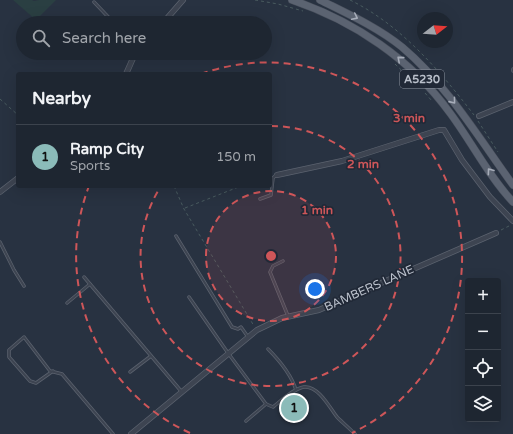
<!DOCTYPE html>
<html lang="en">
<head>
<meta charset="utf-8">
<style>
  body { margin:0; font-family:"Varela Round",sans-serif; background:#262e39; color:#f1f3f6 }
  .controls { position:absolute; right:12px; bottom:12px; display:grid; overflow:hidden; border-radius:4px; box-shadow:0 4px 16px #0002 }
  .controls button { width:36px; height:36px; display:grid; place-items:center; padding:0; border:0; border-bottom:1px solid #3c434d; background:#1e2631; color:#f1f3f6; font:20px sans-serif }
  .compass { position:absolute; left:417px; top:12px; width:36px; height:36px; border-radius:50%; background:#1e2631; box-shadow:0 4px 16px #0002; rotate:73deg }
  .you { position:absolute; left:315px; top:289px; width:14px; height:14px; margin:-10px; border:3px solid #fff; border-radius:50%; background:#1a73e8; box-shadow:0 0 0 6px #1a73e833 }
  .badge { display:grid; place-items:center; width:26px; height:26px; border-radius:50%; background:#8bbbb9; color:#111; font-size:13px; font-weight:700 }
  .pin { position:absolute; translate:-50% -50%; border:2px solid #fff; box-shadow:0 1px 4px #0006 }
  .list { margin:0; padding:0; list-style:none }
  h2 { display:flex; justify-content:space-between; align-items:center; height:52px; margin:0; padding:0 16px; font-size:17px }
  h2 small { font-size:13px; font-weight:400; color:#a1a5ab }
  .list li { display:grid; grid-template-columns:26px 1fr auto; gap:12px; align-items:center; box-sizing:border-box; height:64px; padding:0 16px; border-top:1px solid #3c434d }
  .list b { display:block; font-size:15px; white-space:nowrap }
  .list p { margin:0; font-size:13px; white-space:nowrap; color:#a1a5ab }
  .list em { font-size:13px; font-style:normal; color:#a1a5ab }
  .icon { flex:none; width:22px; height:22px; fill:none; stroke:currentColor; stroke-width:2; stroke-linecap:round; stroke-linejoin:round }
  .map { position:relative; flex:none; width:513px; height:434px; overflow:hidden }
  .search { position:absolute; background:#1e2631; box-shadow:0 4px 16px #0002; left:16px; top:16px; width:256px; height:44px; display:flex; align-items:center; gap:10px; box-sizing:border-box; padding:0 14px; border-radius:22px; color:#a1a5ab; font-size:15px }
  .panel { position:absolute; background:#1e2631; box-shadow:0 4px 16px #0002; left:16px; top:72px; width:256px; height:116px; border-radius:4px }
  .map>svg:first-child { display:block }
  .green { fill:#2a3f42 }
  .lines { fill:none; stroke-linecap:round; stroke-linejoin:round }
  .lane-casing { stroke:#5b626e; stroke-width:3.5 }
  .street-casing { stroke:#5b626e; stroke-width:6 }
  .primary-casing { stroke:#464d5a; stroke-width:8 }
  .path { stroke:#495b5f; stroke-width:1; stroke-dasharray:3 3; stroke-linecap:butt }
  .lane { stroke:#3d4451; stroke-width:2 }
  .street { stroke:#3d4451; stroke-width:4.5 }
  .primary { stroke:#5b6371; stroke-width:7 }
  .oneway { stroke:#a7adb9 }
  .ring { fill:none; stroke:#ce5659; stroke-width:2; stroke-dasharray:7 5 }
  .labels { text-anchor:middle; stroke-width:3.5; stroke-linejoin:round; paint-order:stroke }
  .shield { fill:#212937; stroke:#8c939f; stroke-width:1 }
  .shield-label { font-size:11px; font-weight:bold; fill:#bac0cb }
  .street-label { font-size:12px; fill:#bac0cb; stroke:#212937 }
  .centre { fill:#ce5659; stroke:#212937; stroke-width:2 }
  .ring-label { font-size:12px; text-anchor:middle; font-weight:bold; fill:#ce5659; stroke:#212937; stroke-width:3.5; stroke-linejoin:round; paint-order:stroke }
</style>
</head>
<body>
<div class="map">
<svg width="513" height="434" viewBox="0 0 513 434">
  <rect width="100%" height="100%" fill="#283241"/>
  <!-- green -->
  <path class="green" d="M13,0h19l2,1 5,-1h17l-20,20z"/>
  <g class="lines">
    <defs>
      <g id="lane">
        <path d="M94,2l20,21"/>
        <path d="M513,69v2"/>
        <path d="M260,199l11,-4 2,-17 3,-3"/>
        <path d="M176,236l56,91 6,2 3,-2 7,10"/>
        <path d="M0,242l14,28 10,16"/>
        <path d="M283,261l-10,5 -3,6 18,44"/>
        <path d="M84,277l97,114"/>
        <path d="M189,297l39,56 38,51 7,3c9,-7 20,-18 31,-20 14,-2 26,21 33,30 6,6 12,11 18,17"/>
        <path d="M67,303l23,-19"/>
        <path d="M268,349c12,12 23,25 28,41"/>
        <path d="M53,371l-17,12 -6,-2 -21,-24v-7l15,-13 26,34 12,3 51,60"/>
        <path d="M130,372l21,-16"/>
        <path d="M246,421l20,-17"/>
      </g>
      <g id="street">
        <path d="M163,23l20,-23"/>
        <path d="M126,74l8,-18 3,-3"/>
        <path d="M479,116l34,-14"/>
        <path d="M277,175l65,-14 97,-31h5l18,30 28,37 23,24"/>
        <path d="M0,192l18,-14"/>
        <path d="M131,434l126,-104 25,-12 37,-8 177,-77"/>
      </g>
      <g id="primary">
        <path d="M292,0c62,21 119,59 158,113 21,28 39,64 63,89"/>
        <path d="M320,0c28,14 57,27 82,47 46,39 76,90 111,138"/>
      </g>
    </defs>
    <!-- lane casing -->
    <use href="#lane" class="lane-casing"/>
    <!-- street casing -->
    <use href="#street" class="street-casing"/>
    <!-- primary casing -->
    <use href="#primary" class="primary-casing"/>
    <!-- path -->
    <g class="path">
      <path d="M255,0l23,4 25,7"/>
      <path d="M350,0c51,25 90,71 124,115"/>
      <path d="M395,64l21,20"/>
      <path d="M425,93l7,8"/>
      <path d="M0,99l18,16"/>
      <path d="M478,121l20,31"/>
      <path d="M174,186l10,23 70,117"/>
      <path d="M185,208l56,-22"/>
      <path d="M501,230l10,-5"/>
    </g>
    <!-- lane -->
    <use href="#lane" class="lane"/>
    <!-- street -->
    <use href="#street" class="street"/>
    <!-- primary -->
    <use href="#primary" class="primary"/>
  </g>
  <!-- one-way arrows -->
  <defs><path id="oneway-chevron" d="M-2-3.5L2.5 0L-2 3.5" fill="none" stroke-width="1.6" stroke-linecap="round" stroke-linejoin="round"/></defs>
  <g class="oneway">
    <use href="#oneway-chevron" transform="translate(355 17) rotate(26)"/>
    <use href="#oneway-chevron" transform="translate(400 59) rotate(-139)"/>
    <use href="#oneway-chevron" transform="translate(453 101) rotate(51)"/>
    <use href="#oneway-chevron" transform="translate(490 171) rotate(-126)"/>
  </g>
  <!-- distance rings -->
  <circle cx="271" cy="256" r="65" fill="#ce5659" fill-opacity=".12"/>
  <g class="ring">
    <circle cx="271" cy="256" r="65"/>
    <path d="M271 126A130 130 0 1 1 161 186"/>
    <path d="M190 433A195 195 0 0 1 89 186M201 74A195 195 0 0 1 352 433"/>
  </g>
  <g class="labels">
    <!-- shield labels -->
    <rect class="shield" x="400" y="70" width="44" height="18" rx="3"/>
    <g class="shield-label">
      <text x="422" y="83">A5230</text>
    </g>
    <!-- street labels -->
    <g class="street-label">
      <text transform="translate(369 288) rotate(-24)" y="4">BAMBERS LANE</text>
    </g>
  </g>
  <circle cx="271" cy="256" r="6" class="centre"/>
  <g class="ring-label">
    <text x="409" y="122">3 min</text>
    <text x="363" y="168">2 min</text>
    <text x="317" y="214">1 min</text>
  </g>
</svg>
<div class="controls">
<button>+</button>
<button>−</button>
<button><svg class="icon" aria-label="locate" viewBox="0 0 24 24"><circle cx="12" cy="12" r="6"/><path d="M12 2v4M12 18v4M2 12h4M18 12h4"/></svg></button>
<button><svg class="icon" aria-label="layers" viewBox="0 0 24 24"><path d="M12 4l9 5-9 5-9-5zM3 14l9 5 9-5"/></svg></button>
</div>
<svg class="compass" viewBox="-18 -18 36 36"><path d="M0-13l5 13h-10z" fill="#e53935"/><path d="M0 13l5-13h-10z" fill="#a1a5ab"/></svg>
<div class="you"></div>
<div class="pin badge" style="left:294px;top:408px">1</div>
<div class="search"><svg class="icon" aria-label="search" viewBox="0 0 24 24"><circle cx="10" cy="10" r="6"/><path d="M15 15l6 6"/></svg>Search here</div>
<section class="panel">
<h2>Nearby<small></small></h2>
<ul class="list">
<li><span class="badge">1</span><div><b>Ramp City</b><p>Sports</p></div><em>150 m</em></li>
</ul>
</section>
</div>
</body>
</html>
